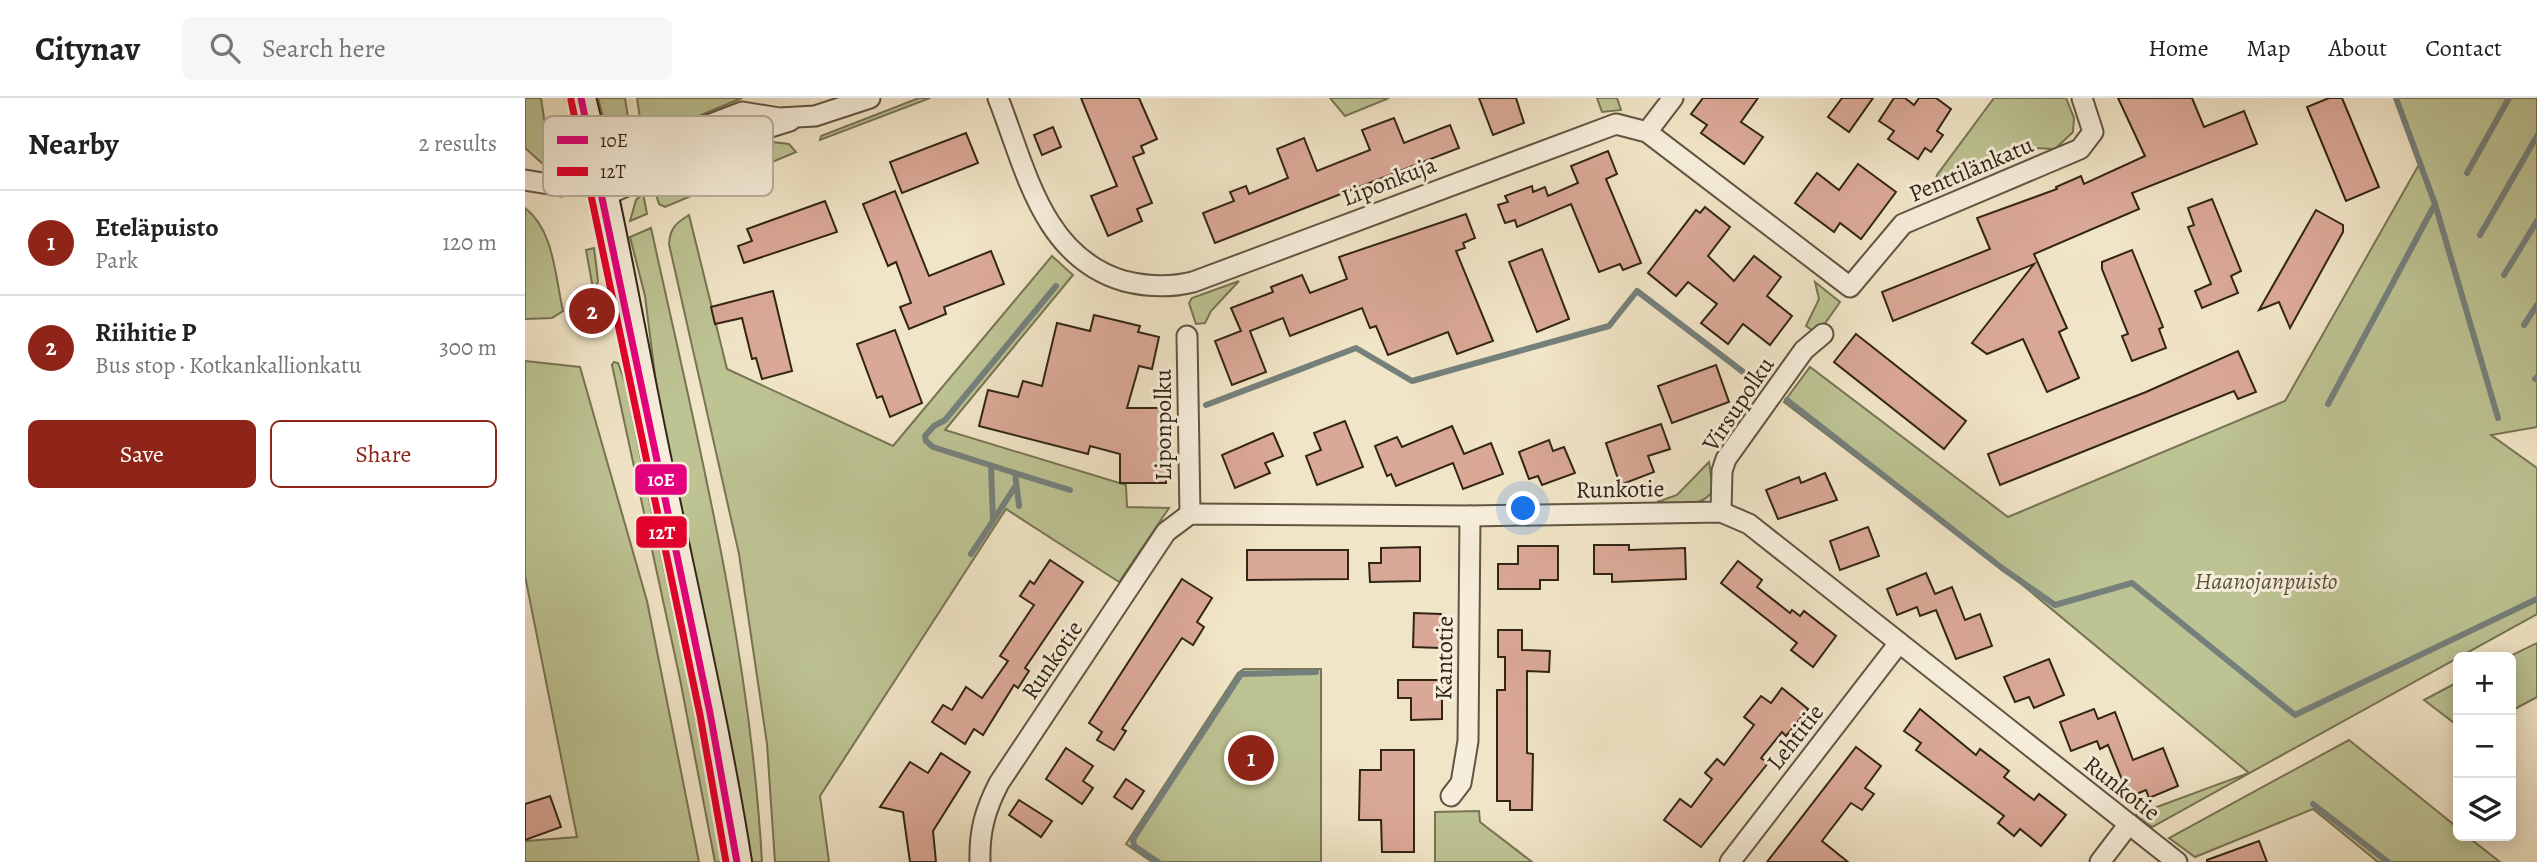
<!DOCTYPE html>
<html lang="en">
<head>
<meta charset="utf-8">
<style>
  body { margin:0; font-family:Alegreya,serif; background:#f6f6f6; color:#222 }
  .controls { position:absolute; right:21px; bottom:21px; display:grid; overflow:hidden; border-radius:10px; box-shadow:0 4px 18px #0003 }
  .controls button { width:63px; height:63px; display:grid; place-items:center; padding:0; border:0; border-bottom:2px solid #e0e0e0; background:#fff; color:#222; font:35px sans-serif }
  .you { position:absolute; left:999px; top:411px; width:24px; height:24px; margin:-18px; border:5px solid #fff; border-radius:50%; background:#1a73e8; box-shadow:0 0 0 10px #1a73e833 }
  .badge { display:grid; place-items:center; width:46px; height:46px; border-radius:50%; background:#8f2418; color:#fff; font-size:23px; font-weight:700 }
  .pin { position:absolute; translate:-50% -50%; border:4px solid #fff; box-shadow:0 2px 7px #0006 }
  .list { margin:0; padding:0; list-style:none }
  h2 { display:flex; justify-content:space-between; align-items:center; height:91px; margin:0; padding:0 28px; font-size:30px }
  h2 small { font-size:23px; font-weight:400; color:#767676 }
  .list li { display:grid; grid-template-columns:46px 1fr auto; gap:21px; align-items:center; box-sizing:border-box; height:105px; padding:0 28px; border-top:2px solid #e0e0e0 }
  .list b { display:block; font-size:26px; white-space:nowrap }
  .list p { margin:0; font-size:23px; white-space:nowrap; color:#767676 }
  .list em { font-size:23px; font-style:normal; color:#767676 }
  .actions { display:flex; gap:14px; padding:21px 28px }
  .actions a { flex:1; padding:16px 0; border:2px solid #8f2418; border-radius:10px; text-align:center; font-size:24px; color:#8f2418 }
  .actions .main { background:#8f2418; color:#fff }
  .icon { flex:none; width:38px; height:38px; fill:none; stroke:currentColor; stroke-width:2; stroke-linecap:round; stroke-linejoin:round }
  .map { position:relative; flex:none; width:2012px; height:764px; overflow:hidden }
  header { display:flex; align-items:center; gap:42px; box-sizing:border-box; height:98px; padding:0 35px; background:#fff; border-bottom:2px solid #e0e0e0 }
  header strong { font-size:33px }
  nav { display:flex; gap:38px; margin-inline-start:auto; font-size:24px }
  .search { width:490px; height:63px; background:#f6f6f6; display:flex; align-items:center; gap:18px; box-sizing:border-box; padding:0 24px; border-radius:10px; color:#767676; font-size:26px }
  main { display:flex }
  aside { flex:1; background:#fff }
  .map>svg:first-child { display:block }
  .green { fill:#bdc393; stroke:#787454; stroke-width:2 }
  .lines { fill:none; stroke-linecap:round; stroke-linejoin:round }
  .stream { stroke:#75807c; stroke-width:6 }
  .building { fill:#daa896; stroke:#322515; stroke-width:2 }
  .street-casing { stroke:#625542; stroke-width:23 }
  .secondary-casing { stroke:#322515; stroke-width:32 }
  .street { stroke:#f6eedb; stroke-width:19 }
  .secondary { stroke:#f6eedb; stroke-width:28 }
  .bus-1-casing { stroke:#f6eedb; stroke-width:12 }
  .bus-2-casing { stroke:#f6eedb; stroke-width:12 }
  .bus-1 { stroke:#e5007d; stroke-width:7 }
  .bus-2 { stroke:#e4002b; stroke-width:7 }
  .labels { text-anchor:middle; stroke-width:6; stroke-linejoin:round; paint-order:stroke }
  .street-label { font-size:24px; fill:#322515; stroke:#f6eedb }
  .park-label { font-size:24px; font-style:italic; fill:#5c543b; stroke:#f6eedb }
  .key { fill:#f6eedb; stroke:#bbb2a0; stroke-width:2 }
  .key-label { font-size:19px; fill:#322515 }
  .line-badge { stroke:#f6eedb; stroke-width:2.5 }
  .badge-label { font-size:19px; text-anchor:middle; font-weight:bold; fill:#fff }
</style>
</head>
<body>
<header>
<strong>Citynav</strong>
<div class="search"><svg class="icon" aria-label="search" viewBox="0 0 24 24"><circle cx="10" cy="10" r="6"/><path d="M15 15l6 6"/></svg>Search here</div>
<nav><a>Home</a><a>Map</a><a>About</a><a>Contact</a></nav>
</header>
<main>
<aside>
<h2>Nearby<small>2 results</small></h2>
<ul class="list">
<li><span class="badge">1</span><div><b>Eteläpuisto</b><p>Park</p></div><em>120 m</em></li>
<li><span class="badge">2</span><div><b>Riihitie P</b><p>Bus stop · Kotkankallionkatu</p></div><em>300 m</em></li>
</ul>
<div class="actions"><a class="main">Save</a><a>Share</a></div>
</aside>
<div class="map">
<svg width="2012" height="764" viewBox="0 0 2012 764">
  <rect width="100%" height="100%" fill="#f1e5c7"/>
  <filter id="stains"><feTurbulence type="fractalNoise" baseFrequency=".00286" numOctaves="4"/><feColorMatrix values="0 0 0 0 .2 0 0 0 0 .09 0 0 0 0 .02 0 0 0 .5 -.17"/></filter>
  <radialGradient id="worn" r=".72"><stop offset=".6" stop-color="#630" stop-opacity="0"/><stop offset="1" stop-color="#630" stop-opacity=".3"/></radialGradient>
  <!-- green -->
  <g class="green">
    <path d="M0,0h16l6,40 -1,25 -3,1 -18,-16z"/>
    <path d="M73,0h27l7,44c-25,2 -29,-26 -34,-44z"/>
    <path d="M112,0h105l-99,41z"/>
    <path d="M394,0h11l-110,42 1,-4z"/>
    <path d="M805,0h59l-44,18z"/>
    <path d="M1072,0h20l4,12 -19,2z"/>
    <path d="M1469,0h72l8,20 -1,14 -18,17 -20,-1 -94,37 -5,-5 1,-5z"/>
    <path d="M1870,0h142v329l-46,8 46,33v146l-385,213 -17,-12 114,-42 -247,-205 -218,-166 26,-35 198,150 277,-116 136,-240z"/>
    <path d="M247,44l17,2 7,8 -131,55 -6,-3 -4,-13 4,-9 50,-22z"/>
    <path d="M118,95l4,21 -17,7 6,-21z"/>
    <path d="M0,110c29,22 30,68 38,103l-11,7 -27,1z"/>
    <path d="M164,117l38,154 166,77 159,-190 21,19 -128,155 181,55 1,22 42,1 -50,74 -113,-73 -186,287 9,66h-54l-8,-118 -28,-190 -70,-310c1,-16 7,-21 20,-29z"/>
    <path d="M126,130c46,210 99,418 111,634h-12l-13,-77 -78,-378 -14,-111 -15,-59z"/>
    <path d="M69,150l4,33 -4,13 -8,-44z"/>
    <path d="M714,183l-28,30 -6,12 -9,1 -7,-21 3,-5z"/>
    <path d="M1290,184l25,20 -21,30h-4l-9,-6 13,-27z"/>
    <path d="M0,263l55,6 67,234 52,261h-174v-21l52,-4 -52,-261z"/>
    <path d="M89,264l4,1 10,27 64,292 32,180h-9l-35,-183 -68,-314z"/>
    <path d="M1184,364l4,27c-9,21 -37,14 -56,13l20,-7z"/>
    <path d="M2012,545v54l-26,14 -3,-54z"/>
    <path d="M719,571h77v193h-169l-26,-18 112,-171z"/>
    <path d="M1933,584v44l-34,-26z"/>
    <path d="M1824,642l109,88v8h9l33,26h-122l-65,-53 -118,48 -26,-19z"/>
    <path d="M954,713l1,11 52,40h-97v-50z"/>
  </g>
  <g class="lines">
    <!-- stream -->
    <g class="stream">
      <path d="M1871,0l39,106 63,214"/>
      <path d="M1942,75l42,-75"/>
      <path d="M1955,137l57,-99"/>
      <path d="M1979,177l33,-54"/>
      <path d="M1999,227l13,-20"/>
      <path d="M2010,281l2,-2"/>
      <path d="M1262,302l215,168 53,37 77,-22 163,132 242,-116"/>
      <path d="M1803,306l107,-200"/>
      <path d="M681,307l150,-57 56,33 197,-55 28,-35 118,90"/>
      <path d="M490,375l55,17"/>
      <path d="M494,408l-4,-33 -82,-26 -7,-6 -1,-5 9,-10 11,-6 111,-134"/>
      <path d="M469,421l21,-32"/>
      <path d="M446,456l22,-33 -2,-55"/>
      <path d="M1788,706l75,58"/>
      <path d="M633,764l-24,-16 -1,-7 108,-165 75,-2"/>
    </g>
  </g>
  <!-- building -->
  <g class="building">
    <path d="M556,0h58l18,41 -16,7 3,7 -11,4 19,46 -15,6 5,12 -34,15 -17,-40 26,-10z"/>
    <path d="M954,0h37l8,25 -31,12z"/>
    <path d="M1178,0h55l-17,24 22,15 -19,27 -43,-31 6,-8 -16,-11z"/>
    <path d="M1317,0h31l-24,34 -21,-15z"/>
    <path d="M1369,0h11l9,7 5,-7h17l15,11 -14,22 6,4 -12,17 -6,-4 -7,11 -30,-20 6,-8 -15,-10z"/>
    <path d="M1593,0h74l12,29 40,-16 13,33 -125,49 7,16 -105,45 33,74 -8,4 20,46 -32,14 -24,-53 -36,15 -15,-11 62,-79 -141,57 -11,-29 108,-43 -13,-31 80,-29 -1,-2 25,-11 3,8 61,-28z"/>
    <path d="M1804,0h13l37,89 -33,14 -39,-94z"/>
    <path d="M869,20l10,25 46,-18 9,23 -244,95 -12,-30 31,-12 -4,-9 16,-6 3,8 39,-16 -11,-29 27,-11 13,33 53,-21 -8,-20z"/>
    <path d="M528,29l8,20 -19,8 -8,-20z"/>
    <path d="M441,35l12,30 -76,30 -12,-31z"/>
    <path d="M1083,53l9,23 -11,5 35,84 -18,7 -3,-6 -21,8 -28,-68 -54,23 -2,-7 -10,3 -7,-18 10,-3 -3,-6 27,-10 1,6 12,-5 3,9 30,-13 -7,-17z"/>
    <path d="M1333,66l38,28 -35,47 -21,-16 -6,9 -39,-29 22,-30 22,17z"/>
    <path d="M370,93l34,85 62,-25 13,33 -60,23 2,7 -37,15 -9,-22 11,-4 -15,-41 -8,4 -25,-62z"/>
    <path d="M1687,101l29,72 -10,5 7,17 -36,15 -7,-17 16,-7 -23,-57 6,-2 -6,-17z"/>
    <path d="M300,103l12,31 -93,31 -6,-17 14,-5 -5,-12z"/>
    <path d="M1180,109l25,20 -22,29 26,25 20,-25 27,21 -14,19 25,20 -22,29 -27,-21 -15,20 -27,-21 16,-19 -29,-22 -12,14 -28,-23 48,-63 4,3z"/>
    <path d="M1791,112l27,15v7l-53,96 -11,-26 -20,8z"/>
    <path d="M941,116l9,24 -12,5 2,5 -9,3 37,90 -36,13 -9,-22 -60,23 -12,-29 -6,2 -8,-20 -72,28 -7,-18 -33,13 16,41 -34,13 -17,-44 26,-10 -10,-23 42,-16 -2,-5 31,-12 8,18 37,-14 -8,-22z"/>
    <path d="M1017,151l27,70 -32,13 -28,-70z"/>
    <path d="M1607,152l31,77 -4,2 7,19 -34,13 -10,-25 6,-2 -26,-65v-7z"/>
    <path d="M248,193l19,80 -30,8 -6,-21 -4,1 -10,-41 -27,6 -4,-17z"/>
    <path d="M569,217l46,11 -2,6 21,5 -7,32 -13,-3 -12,42h39v75h-46v-29l-30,-8 -2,8 -109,-28 9,-36 30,7 5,-16 19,5 15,-63 33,8z"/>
    <path d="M370,232l27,73 -32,14 -8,-21 -5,2 -20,-54z"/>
    <path d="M1331,236l110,87 -22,28 -110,-87z"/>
    <path d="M1713,253l18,41 -18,7 -4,-8 -234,94 -12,-31 158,-62z"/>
    <path d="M1191,267l13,37 -57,21 -14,-37z"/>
    <path d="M820,323l18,46 -46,18 -11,-29 15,-6 -7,-17z"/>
    <path d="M1136,326l9,25 -22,7 6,16 -34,13 -14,-42z"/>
    <path d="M927,328l12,28 27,-11 12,31 -40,15 -10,-26 -57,23 -5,-12 -4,2 -12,-30 22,-9 5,10z"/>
    <path d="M748,335l10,23 -18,7 5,10 -35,15 -13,-33z"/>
    <path d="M1024,342l4,11 11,-4 11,26 -33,12 -4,-9 -9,3 -10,-27z"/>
    <path d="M1300,375l12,27 -59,19 -12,-29 33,-13 2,6z"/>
    <path d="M1343,429l11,29 -39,14 -10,-29z"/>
    <path d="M1069,447h35v5l56,-2 1,31 -74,3v-8h-18z"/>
    <path d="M993,448h40v34h-18v9h-42v-25h20z"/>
    <path d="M895,449v34l-50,1 -1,-19h12v-15z"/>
    <path d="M722,452h101v29l-101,1z"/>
    <path d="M525,462l33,22 -58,86 4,3 -11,17 -4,-3 -31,50 -9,-6 -9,15 -33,-22 11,-17 9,5 14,-23 16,11 26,-37 -8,-5 34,-51 -14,-9 10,-15 4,3z"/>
    <path d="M1213,463l24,19 -5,7 33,26 2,-3 8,6 4,-5 32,25 -23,31 -22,-17 6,-7 -76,-60z"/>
    <path d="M1401,475l9,21 17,-7 13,33 15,-6 12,32 -36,13 -20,-49 -16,6 -3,-9 -20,8 -10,-26z"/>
    <path d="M657,481l30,19 -15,24 7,5 -11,18 -11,-7 -60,91 4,2 -12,19 -17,-10 5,-8 -13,-9z"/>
    <path d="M889,515l27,1 -1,34 -27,-1z"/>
    <path d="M973,532h24v20l28,1 -1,21 -22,-1v82l6,1 -1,56h-22v-9h-13v-111h8v-33h-7z"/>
    <path d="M1524,561l15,36 -30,13 -5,-11 -14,5 -11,-25z"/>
    <path d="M873,582h44v39l-31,1v-22h-13z"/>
    <path d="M1257,590l26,21 -22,27 -4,-4 -21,26 7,5 -67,84 -37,-27 16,-21 11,8 21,-28 -7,-6 12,-14 7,6 30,-40 -10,-8 17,-21 10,7z"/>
    <path d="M1395,611l56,46 4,-6 29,22 -5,6 30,23 5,-6 27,21 -25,31 -21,-17 -6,7 -16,-13 6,-7 -88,-66 5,-7 -17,-12z"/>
    <path d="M1569,611l4,10 17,-7 18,48 30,-12 15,38 -29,12 -3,-8 -17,7 -21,-52 -8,4 -3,-8 -26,10 -11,-29z"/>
    <path d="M1331,649l25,19 -16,22 9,6 -12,16 -11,-7 -29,38 26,21h-81z"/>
    <path d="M541,650l27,18 -10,15 10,7 -11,16 -36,-25z"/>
    <path d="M856,652h33v102h-32l-1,-32h-22l1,-50h21z"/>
    <path d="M416,655l29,19 -37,59 3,31h-26l-7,-50 -23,-5 30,-45 18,11z"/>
    <path d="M601,681l18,12 -12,18 -18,-12z"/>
    <path d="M25,698l11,31 -36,13v-36z"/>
    <path d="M494,702l33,21 -11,16 -32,-22z"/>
    <path d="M1734,743l8,21h-60v-2z"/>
  </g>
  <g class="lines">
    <defs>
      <g id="street">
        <path d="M473,0c28,71 44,159 126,183 24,6 45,7 69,1l423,-158 31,8 203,155 53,-63 177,-75 13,-17 -11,-34"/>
        <path d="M1122,34l26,-34"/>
        <path d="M74,69l143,-55 37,6 36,-2 55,-18"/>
        <path d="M0,82l36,6 41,-7"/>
        <path d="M81,97l142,-61 42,-13"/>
        <path d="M662,238l3,178"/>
        <path d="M1196,414l1,-41 4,-12 78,-109 19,-16"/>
        <path d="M926,698l10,-13 7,-42 2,-225"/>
        <path d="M455,764c-1,-30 5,-52 19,-79l167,-251 24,-18 280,2 251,-4 28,12 428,338"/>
        <path d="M1205,764l169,-219"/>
        <path d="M1575,764l29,-38"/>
      </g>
      <path id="secondary" d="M56,0c31,122 51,246 77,369 27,131 58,262 79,395"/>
    </defs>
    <!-- street casing -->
    <use href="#street" class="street-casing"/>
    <!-- secondary casing -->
    <use href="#secondary" class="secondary-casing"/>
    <!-- street -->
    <use href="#street" class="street"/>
    <!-- secondary -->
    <use href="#secondary" class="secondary"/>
    <defs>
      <path id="bus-1" d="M56,0l129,615 27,149"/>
      <path id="bus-2" d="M46,2l129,615 26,147"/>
    </defs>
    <!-- bus-1 casing -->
    <use href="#bus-1" class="bus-1-casing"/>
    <!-- bus-2 casing -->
    <use href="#bus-2" class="bus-2-casing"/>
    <!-- bus-1 -->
    <use href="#bus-1" class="bus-1"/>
    <!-- bus-2 -->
    <use href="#bus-2" class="bus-2"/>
  </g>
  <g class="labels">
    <!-- street labels -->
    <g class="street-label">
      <text transform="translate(1446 71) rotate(-23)" y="8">Penttilänkatu</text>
      <text transform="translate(864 83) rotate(-21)" y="8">Liponkuja</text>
      <text transform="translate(1213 306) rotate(-56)" y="8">Virsupolku</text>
      <text transform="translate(638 327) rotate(-90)" y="8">Liponpolku</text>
      <text transform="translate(1095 391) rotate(-1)" y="8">Runkotie</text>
      <text transform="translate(919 560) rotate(-89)" y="8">Kantotie</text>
      <text transform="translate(527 562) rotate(-56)" y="8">Runkotie</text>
      <text transform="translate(1270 639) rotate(-52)" y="8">Lehtitie</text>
      <text transform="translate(1597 690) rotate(38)" y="8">Runkotie</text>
    </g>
    <!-- park labels -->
    <g class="park-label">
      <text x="1741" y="491">Haanojanpuisto</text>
    </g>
  </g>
  <!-- legend -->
  <rect x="18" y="18" width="230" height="80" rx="10" class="key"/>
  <rect x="32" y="38" width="31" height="8" fill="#e5007d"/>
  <rect x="32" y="69" width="31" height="9" fill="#e4002b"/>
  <g class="key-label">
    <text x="75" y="49">10E</text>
    <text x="75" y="80">12T</text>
  </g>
  <g class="line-badge">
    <rect x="109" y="365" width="54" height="33" rx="7" fill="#e5007d"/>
    <rect x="110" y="417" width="53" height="34" rx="7" fill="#e4002b"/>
  </g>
  <g class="badge-label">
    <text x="136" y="388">10E</text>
    <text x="137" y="441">12T</text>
  </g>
  <rect width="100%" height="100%" filter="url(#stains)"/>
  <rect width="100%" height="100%" fill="url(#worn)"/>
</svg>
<div class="controls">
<button>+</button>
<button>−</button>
<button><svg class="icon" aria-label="layers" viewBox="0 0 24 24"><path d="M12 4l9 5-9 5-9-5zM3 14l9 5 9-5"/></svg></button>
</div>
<div class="you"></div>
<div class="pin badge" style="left:726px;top:660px">1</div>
<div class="pin badge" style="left:67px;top:213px">2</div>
</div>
</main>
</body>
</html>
